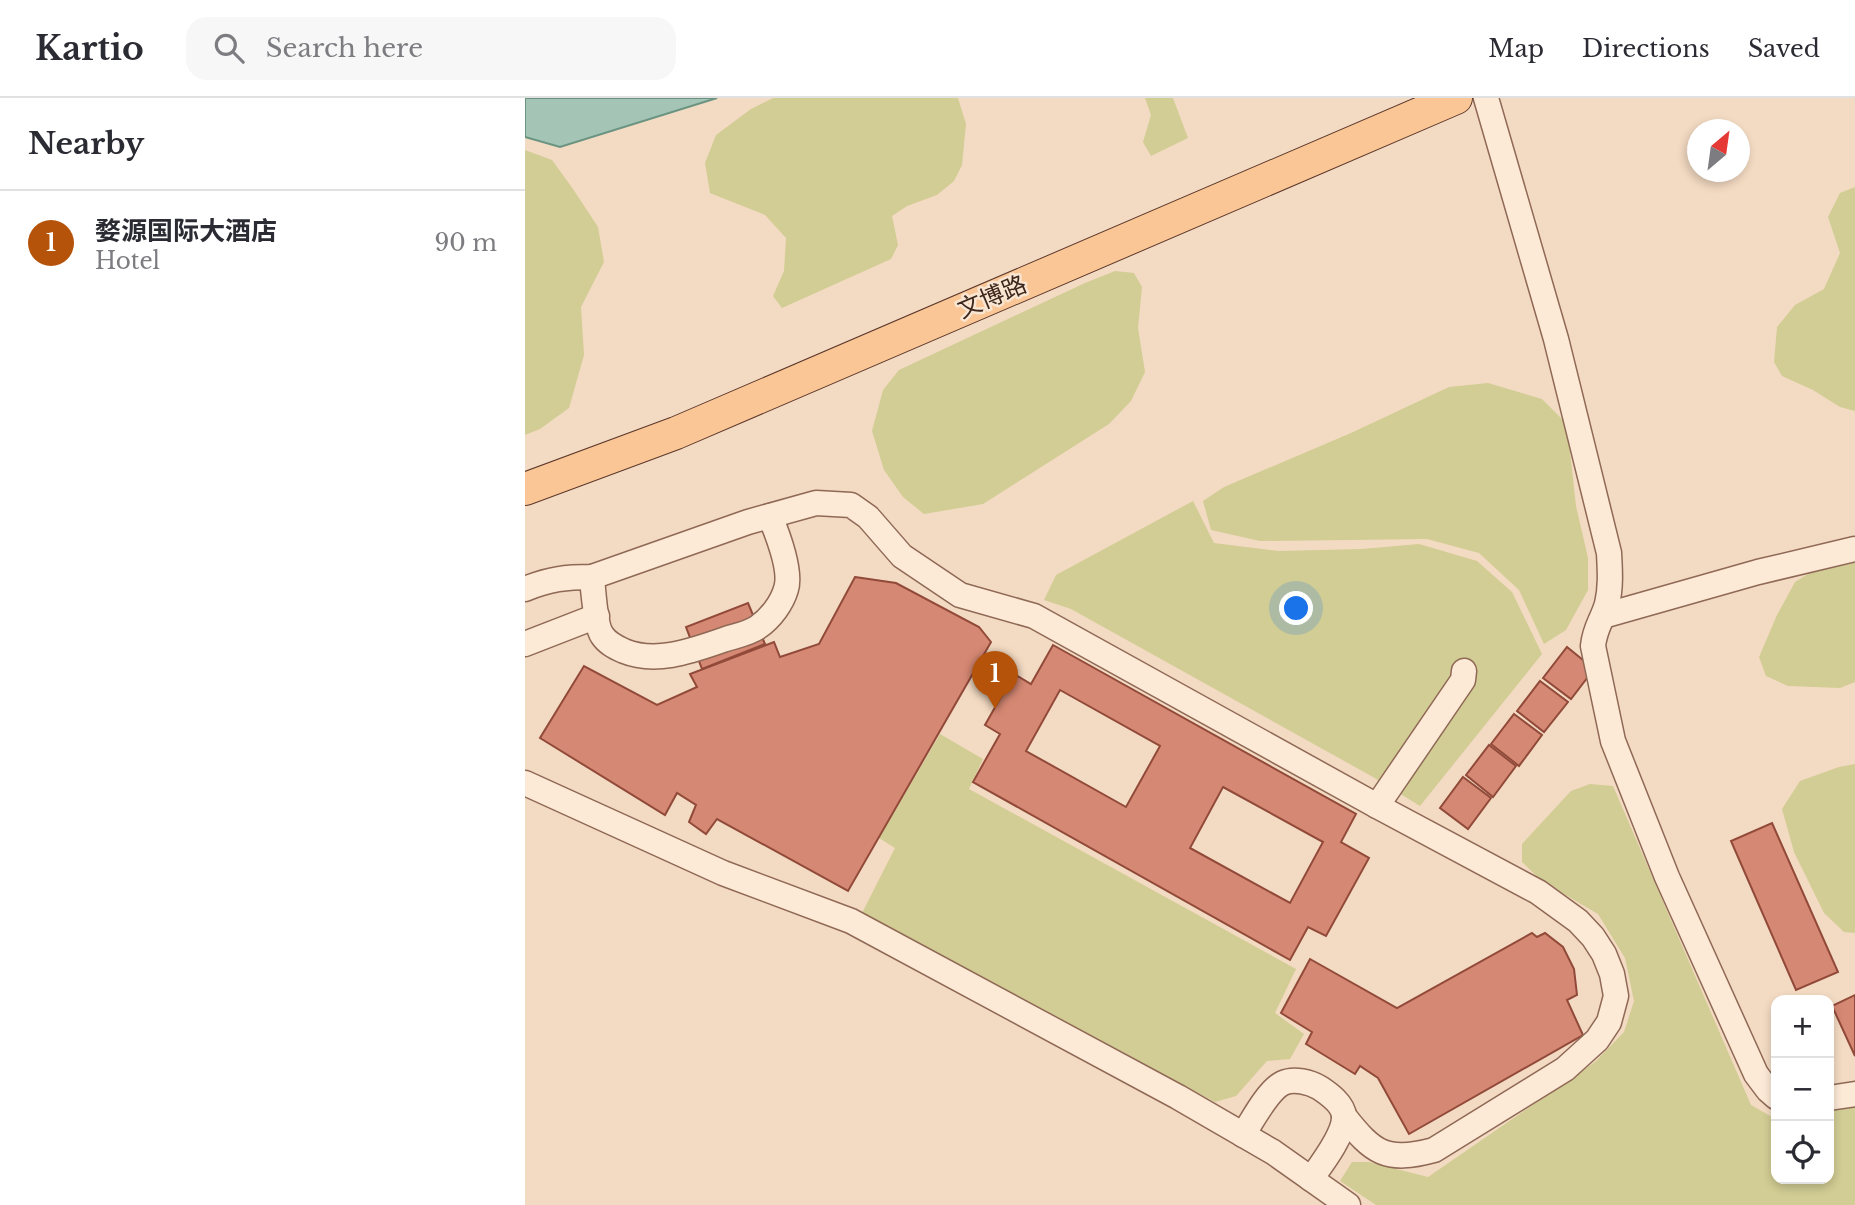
<!DOCTYPE html>
<html lang="en">
<head>
<meta charset="utf-8">
<style>
  body { margin:0; font-family:"Libre Baskerville","Noto Sans SC",serif; background:#f7f7f7; color:#2b2b33 }
  .controls { position:absolute; right:21px; bottom:21px; display:grid; overflow:hidden; border-radius:14px; box-shadow:0 4px 10px #0003 }
  .controls button { width:63px; height:63px; display:grid; place-items:center; padding:0; border:0; border-bottom:2px solid #e1e1e2; background:#fff; color:#2b2b33; font:35px sans-serif }
  .compass { position:absolute; left:1162px; top:21px; width:63px; height:63px; border-radius:50%; background:#fff; box-shadow:0 4px 10px #0003; rotate:29deg }
  .you { position:absolute; left:772px; top:511px; width:24px; height:24px; margin:-18px; border:5px solid #fff; border-radius:50%; background:#1a73e8; box-shadow:0 0 0 10px #1a73e833 }
  .badge { display:grid; place-items:center; width:46px; height:46px; border-radius:50%; background:#b45309; color:#fff; font-size:23px; font-weight:700 }
  .pin { position:absolute; translate:-50% -58px; filter:drop-shadow(0 2px 4px #0008) }
  .pin::after { content:''; position:absolute; top:37px; width:24px; height:21px; background:inherit; clip-path:polygon(0 0,100% 0,50% 100%) }
  .list { margin:0; padding:0; list-style:none }
  h2 { display:flex; justify-content:space-between; align-items:center; height:91px; margin:0; padding:0 28px; font-size:30px }
  h2 small { font-size:23px; font-weight:400; color:#7c7c81 }
  .list li { display:grid; grid-template-columns:46px 1fr auto; gap:21px; align-items:center; box-sizing:border-box; height:105px; padding:0 28px; border-top:2px solid #e1e1e2 }
  .list b { display:block; font-size:26px; white-space:nowrap }
  .list p { margin:0; font-size:23px; white-space:nowrap; color:#7c7c81 }
  .list em { font-size:23px; font-style:normal; color:#7c7c81 }
  .icon { flex:none; width:38px; height:38px; fill:none; stroke:currentColor; stroke-width:2; stroke-linecap:round; stroke-linejoin:round }
  .map { position:relative; flex:none; width:1330px; height:1107px; overflow:hidden }
  header { display:flex; align-items:center; gap:42px; box-sizing:border-box; height:98px; padding:0 35px; background:#fff; border-bottom:2px solid #e1e1e2 }
  header strong { font-size:33px }
  nav { display:flex; gap:38px; margin-inline-start:auto; font-size:24px }
  .search { width:490px; height:63px; background:#f7f7f7; display:flex; align-items:center; gap:18px; box-sizing:border-box; padding:0 24px; border-radius:21px; color:#7c7c81; font-size:26px }
  main { display:flex }
  aside { flex:1; background:#fff }
  .map>svg:first-child { display:block }
  .green { fill:#d2cd94 }
  .water { fill:#a4c5b5; stroke:#6a9481; stroke-width:2 }
  .building { fill:#d58873; stroke:#914a39; stroke-width:2; fill-rule:evenodd }
  .lines { fill:none; stroke-linecap:round; stroke-linejoin:round }
  .minor-casing { stroke:#8f6956; stroke-width:27 }
  .major-casing { stroke:#5c382b; stroke-width:34 }
  .minor { stroke:#fce9d6; stroke-width:24 }
  .major { stroke:#fac695; stroke-width:32 }
  .labels { text-anchor:middle; stroke-width:5; stroke-linejoin:round; paint-order:stroke }
  .street-label { font-size:24px; fill:#3d261c; stroke:#f9e6d2 }
</style>
</head>
<body>
<header>
<strong>Kartio</strong>
<div class="search"><svg class="icon" aria-label="search" viewBox="0 0 24 24"><circle cx="10" cy="10" r="6"/><path d="M15 15l6 6"/></svg>Search here</div>
<nav><a>Map</a><a>Directions</a><a>Saved</a></nav>
</header>
<main>
<aside>
<h2>Nearby<small></small></h2>
<ul class="list">
<li><span class="badge">1</span><div><b>婺源国际大酒店</b><p>Hotel</p></div><em>90 m</em></li>
</ul>
</aside>
<div class="map">
<svg width="1330" height="1107" viewBox="0 0 1330 1107">
  <rect width="100%" height="100%" fill="#f3dac2"/>
  <!-- green -->
  <g class="green">
    <path d="M248,0h185l8,26 -4,41 -8,16 -17,14 -30,11 -15,10 6,29 -7,14 -109,49 -9,-12 11,-25 2,-33 -21,-23 -55,-22 -5,-30 11,-28 35,-26z"/>
    <path d="M620,0h28l15,40 -37,18 -8,-14 8,-27z"/>
    <path d="M0,52l27,10 21,29 25,38 6,35 -23,45 3,48 -15,53 -29,21 -15,6z"/>
    <path d="M1330,89v224l-15,-4 -27,-17 -31,-14 -8,-14 3,-35 18,-22 29,-16 16,-36 -12,-36 12,-24z"/>
    <path d="M590,173l19,2 8,14 -4,41 7,44 -14,29 -22,23 -126,80 -59,10 -21,-17 -19,-27 -12,-39 11,-41 16,-20 186,-87z"/>
    <path d="M963,285l54,16 25,25 9,82 12,52v32l-22,40 -22,14 -25,-54 -40,-37 -52,-14 -167,2 -49,-11 -8,-29 21,-14 127,-54 98,-46z"/>
    <path d="M668,403l21,42 65,8 83,-2 57,-5 58,17 35,31 30,62 -122,152 -47,-29 -302,-168 -27,-9 12,-25z"/>
    <path d="M1330,462v122l-15,6 -52,-2 -22,-10 -7,-19 18,-42 18,-33 21,-13z"/>
    <path d="M415,636l43,25 -14,30 327,180 -21,44 29,21 -14,25 -23,2 -31,35 -21,6 -353,-189 33,-65 -16,-10z"/>
    <path d="M1330,666v169l-11,-1 -20,-19 -30,-61 -12,-43 18,-28 39,-14z"/>
    <path d="M1065,686l23,2 138,319 21,12 4,-1v63h53v-68l26,-4v98h-479l-36,-24 12,-19h17l59,15 167,-115 29,-30 10,-31 -9,-43 -27,-44 -56,-33 -20,-19v-18l49,-53z"/>
  </g>
  <!-- water -->
  <path class="water" d="M0,0h192l-157,49 -35,-10z"/>
  <!-- building -->
  <g class="building">
    <path d="M330,479l41,6 83,44 12,15 -143,249 -131,-72 -11,15 -17,-12 7,-17 -19,-12 -12,22 -125,-77 44,-72 73,39 40,-18 -7,-13 84,-32 6,15 39,-13z"/>
    <path d="M223,505l17,41 -63,25 -16,-42z"/>
    <path d="M528,547l303,169 -15,28 28,16 -43,78 -18,-9 -18,33 -317,-178 27,-48 -15,-9 29,-51 17,10zM535,592l100,56 -34,61 -100,-56zM698,689l100,55 -33,61 -100,-55z"/>
    <path d="M1042,549l27,22 -23,30 -28,-21z"/>
    <path d="M1015,583l28,21 -24,30 -27,-21z"/>
    <path d="M989,616l28,21 -23,31 -28,-22z"/>
    <path d="M964,647l27,21 -23,31 -27,-22z"/>
    <path d="M938,679l28,21 -23,31 -28,-21z"/>
    <path d="M1247,725l66,149 -42,18 -65,-149z"/>
    <path d="M1007,835l5,4 8,-4 18,14 11,22 3,26 -10,5 16,35 -174,99 -31,-56 -18,-12 -5,8 -49,-30 6,-12 -31,-19 29,-54 87,49z"/>
    <path d="M1330,897v61l-23,-50z"/>
  </g>
  <g class="lines">
    <defs>
      <g id="minor">
        <path d="M961,0l70,241 53,214c1,18 2,34 -2,51 -5,17 -12,23 -14,42l20,95 54,136 89,197 12,16 8,7"/>
        <path d="M67,479c1,13 4,50 10,58 5,8 13,12 22,16 32,13 67,0 99,-11 11,-4 25,-6 35,-13 13,-9 24,-24 28,-38 6,-18 -9,-56 -16,-73"/>
        <path d="M0,491c24,-10 41,-12 67,-12l156,-55 68,-19 35,2 17,12 34,39 58,39 74,21 343,190 161,86 40,29 15,16 11,17 8,20 4,22 -7,26 -12,18 -32,29 -131,81c-48,13 -61,3 -90,-34"/>
        <path d="M1078,518l155,-44 97,-23"/>
        <path d="M0,546l72,-28"/>
        <path d="M0,685l198,90 128,48 327,176 95,55 75,53"/>
        <path d="M852,708l86,-126 1,-9"/>
        <path d="M1304,1000l26,-4"/>
        <path d="M718,1037c9,-14 25,-45 40,-52 11,-5 27,-1 37,5 9,6 23,16 24,28 1,18 -23,49 -33,63"/>
      </g>
      <path id="major" d="M0,391l151,-56 780,-335"/>
    </defs>
    <!-- minor casing -->
    <use href="#minor" class="minor-casing"/>
    <!-- major casing -->
    <use href="#major" class="major-casing"/>
    <!-- minor -->
    <use href="#minor" class="minor"/>
    <!-- major -->
    <use href="#major" class="major"/>
  </g>
  <g class="labels">
    <!-- street labels -->
    <g class="street-label">
      <text transform="translate(467 199) rotate(-23)" y="8">文博路</text>
    </g>
  </g>
</svg>
<div class="controls">
<button>+</button>
<button>−</button>
<button><svg class="icon" aria-label="locate" viewBox="0 0 24 24"><circle cx="12" cy="12" r="6"/><path d="M12 2v4M12 18v4M2 12h4M18 12h4"/></svg></button>
</div>
<svg class="compass" viewBox="-18 -18 36 36"><path d="M0-13l5 13h-10z" fill="#e53935"/><path d="M0 13l5-13h-10z" fill="#7c7c81"/></svg>
<div class="you"></div>
<div class="pin badge" style="left:470px;top:611px">1</div>
</div>
</main>
</body>
</html>
